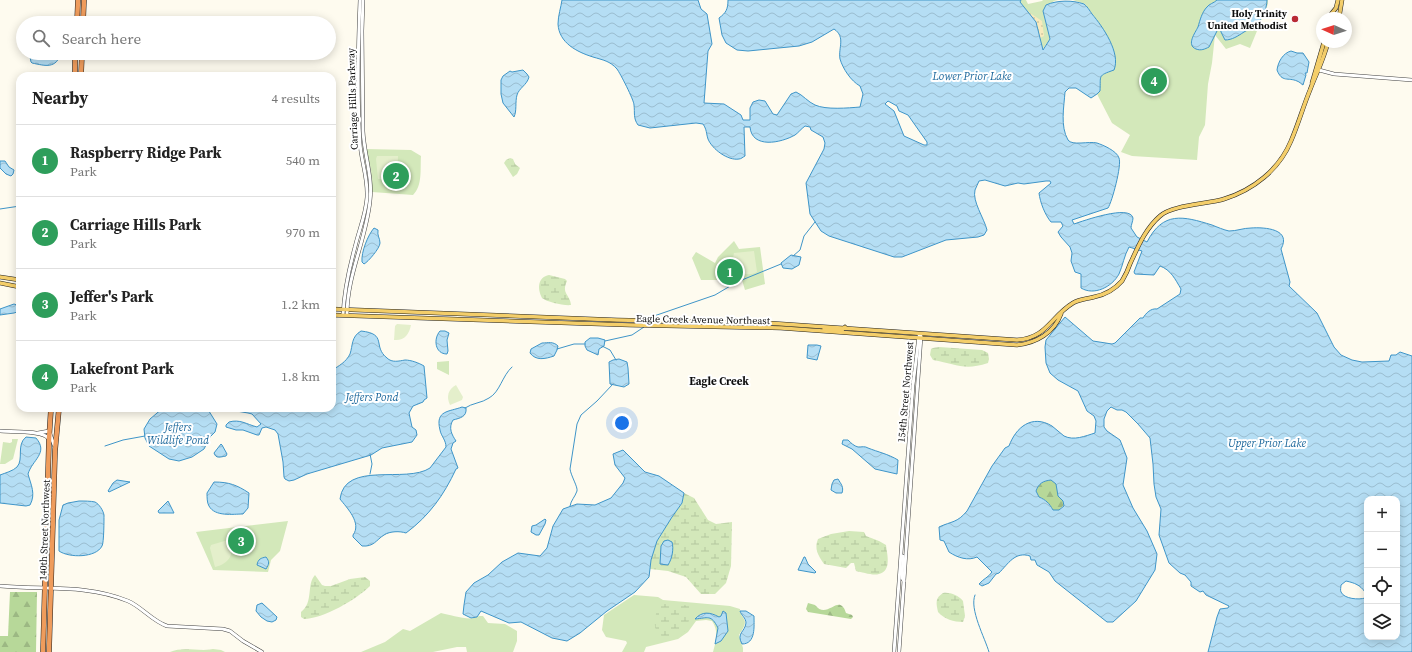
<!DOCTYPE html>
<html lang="en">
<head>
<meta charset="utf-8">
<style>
  body { margin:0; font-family:"Source Serif 4",serif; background:#f2f2f2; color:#222 }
  .controls { position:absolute; right:12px; bottom:12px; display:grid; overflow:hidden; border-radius:8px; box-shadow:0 2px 10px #0003 }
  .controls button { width:36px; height:36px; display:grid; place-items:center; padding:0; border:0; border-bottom:1px solid #e0e0e0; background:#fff; color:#222; font:20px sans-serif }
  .compass { position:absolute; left:1316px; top:12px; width:36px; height:36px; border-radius:50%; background:#fff; box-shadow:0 2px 10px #0003; rotate:273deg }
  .you { position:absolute; left:622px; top:423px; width:14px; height:14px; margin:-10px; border:3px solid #fff; border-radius:50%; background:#1a73e8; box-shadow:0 0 0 6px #1a73e833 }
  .badge { display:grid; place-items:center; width:26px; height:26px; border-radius:50%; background:#111827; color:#fff; font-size:13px; font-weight:700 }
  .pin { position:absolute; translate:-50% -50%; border:2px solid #fff; box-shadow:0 1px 4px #0006 }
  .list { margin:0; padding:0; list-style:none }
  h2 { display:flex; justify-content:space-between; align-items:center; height:52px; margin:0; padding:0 16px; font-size:17px }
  h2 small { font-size:13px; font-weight:400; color:#767676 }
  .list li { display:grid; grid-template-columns:26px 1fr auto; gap:12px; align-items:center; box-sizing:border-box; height:72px; padding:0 16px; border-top:1px solid #e0e0e0 }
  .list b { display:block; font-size:15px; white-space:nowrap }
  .list p { margin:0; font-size:13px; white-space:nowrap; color:#767676 }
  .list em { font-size:13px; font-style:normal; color:#767676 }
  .icon { flex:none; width:22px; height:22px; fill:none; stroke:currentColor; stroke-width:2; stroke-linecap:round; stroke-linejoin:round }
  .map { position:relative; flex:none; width:1412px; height:652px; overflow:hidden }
  .search { position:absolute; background:#fff; box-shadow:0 2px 10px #0003; left:16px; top:16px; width:320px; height:44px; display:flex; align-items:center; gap:10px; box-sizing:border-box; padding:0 14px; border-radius:22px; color:#767676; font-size:15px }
  .panel { position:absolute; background:#fff; box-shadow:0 2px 10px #0003; left:16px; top:72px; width:320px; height:340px; border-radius:12px }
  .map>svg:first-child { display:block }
  .green { fill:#d3e8ba }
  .forest { fill:url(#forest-firs) }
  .wetland { fill:url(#wetland-marsh) }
  .sand { fill:url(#sand-dots) }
  .pitch { fill:#e4efcb }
  .water { fill:url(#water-waves); stroke:#3f95c8; fill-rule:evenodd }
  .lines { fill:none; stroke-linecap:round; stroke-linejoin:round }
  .stream { stroke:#3f95c8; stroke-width:1 }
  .minor-casing { stroke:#414141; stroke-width:4 }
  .major-casing { stroke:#1f1f1f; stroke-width:4.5 }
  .highway-casing { stroke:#1f1f1f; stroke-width:5.5 }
  .minor { stroke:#fff; stroke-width:3 }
  .major { stroke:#f4ce6a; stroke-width:3.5 }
  .highway { stroke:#ef9c5c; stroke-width:4.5 }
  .poi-dot { fill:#b92a35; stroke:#fff; stroke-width:1.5 }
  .labels { text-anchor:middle; stroke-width:4; stroke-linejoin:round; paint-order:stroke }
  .poi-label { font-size:10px; font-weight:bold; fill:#0e0e0e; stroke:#fff; text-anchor:end }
  .street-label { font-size:10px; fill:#0e0e0e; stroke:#fff }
  .water-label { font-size:11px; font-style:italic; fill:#1b679b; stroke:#fff }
  .neighbourhood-label { font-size:11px; font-weight:bold; fill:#0e0e0e; stroke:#fff }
</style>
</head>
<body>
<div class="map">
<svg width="1412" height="652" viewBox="0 0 1412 652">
  <defs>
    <pattern id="forest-firs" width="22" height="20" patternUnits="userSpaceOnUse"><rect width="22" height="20" fill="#b7d899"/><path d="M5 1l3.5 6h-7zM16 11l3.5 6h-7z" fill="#9cb883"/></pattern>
    <pattern id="wetland-marsh" width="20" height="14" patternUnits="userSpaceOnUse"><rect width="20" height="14" fill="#d3e8ba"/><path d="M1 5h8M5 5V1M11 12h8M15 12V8" fill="none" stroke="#b4c69f"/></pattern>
    <pattern id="sand-dots" width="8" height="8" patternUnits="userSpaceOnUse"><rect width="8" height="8" fill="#f8eabd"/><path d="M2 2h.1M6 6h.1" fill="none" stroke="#d3c8a1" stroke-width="1.8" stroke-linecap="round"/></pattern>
    <pattern id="water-waves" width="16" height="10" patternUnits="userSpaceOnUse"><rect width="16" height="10" fill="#b5def4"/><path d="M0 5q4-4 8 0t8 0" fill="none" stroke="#9abdd0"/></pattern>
  </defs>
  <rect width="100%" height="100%" fill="#fefbef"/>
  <!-- green -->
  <g class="green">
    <path d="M1021,0h5l2,4 14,-3 1,-1h15l-4,1 -11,10 7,28 -8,11c-1,-11 -4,-23 -10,-33 -3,-6 -9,-10 -12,-15z"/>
    <path d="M1073,0h195v4l-18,44 -10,-4 -14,5 -11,-14 -3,28 -4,21 -3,41 -6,12 -2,23 -65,-4 -11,-4 9,-17 -18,-12 -15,-29 3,-4 -1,-12 2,-3 5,-2 9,-15 -4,-15 -15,-24 -11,-15z"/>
    <path d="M366,149l45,1 10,6c-1,12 2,29 -8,39l-41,-3 -1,-22z"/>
    <path d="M734,241l5,8 21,-2 5,37 -20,6 -3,-10h-41l-9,-22 4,-6 19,11 3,-6z"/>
    <path d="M449,361v14l-12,-6v-7z"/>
    <path d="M12,439h6l-5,20 -8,5h-5l3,-22 7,1 2,-1z"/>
    <path d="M288,521l-8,30 -9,9 -3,12 -55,-2 -17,-38z"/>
    <path d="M634,595l24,2 5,3 67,6 10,3c0,5 2,6 4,10 3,5 -2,11 -5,16l4,13v4h-30c3,-11 6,-21 -1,-31l-6,-1 -10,1 -8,11 -10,7 -32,8 -2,5h-22l5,-9 -1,-2 -20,-4 -4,-7 2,-15z"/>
    <path d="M441,613c10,2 31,9 38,3h4l5,7 17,1 12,7v10l-4,11h-46l-1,-5h-9l-24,5h-72l24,-10 18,-13 7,2z"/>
  </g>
  <!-- forest -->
  <g class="forest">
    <path d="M1051,479l5,5c1,9 7,13 8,21l-5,5h-6c-4,-7 -7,-10 -14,-13l-3,-6c3,-8 7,-10 15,-12z"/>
    <path d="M10,592h27l-1,60h-36v-16h8z"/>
    <path d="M808,603l7,2c11,14 21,-7 28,2 2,2 2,4 3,6l6,2 1,2 -2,2 -43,-7 -2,-3z"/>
  </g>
  <!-- wetland -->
  <g class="wetland">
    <path d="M510,158l3,1 2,5 5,4 -3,6 -4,3 -9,-14 2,-3z"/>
    <path d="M549,275l16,4 2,2c-6,13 3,13 4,24 -7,1 -24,-3 -29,-7 -5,-10 -4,-21 7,-23z"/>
    <path d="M939,347l43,3 6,3 1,6 -1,4c-24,8 -32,1 -55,-3l-3,-5 1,-6 2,-1z"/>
    <path d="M684,493l10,5 14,22 8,4 16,-2 -1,44 -5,17 -11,11h-14l-15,-17 -18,-6 -18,-2 1,-9 6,-19 15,-24 10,-14z"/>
    <path d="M849,531l15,1 2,4 13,5 7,4c1,9 6,26 -7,29 -6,2 -17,-2 -23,-3l-2,-8h-3l-5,5 -22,-4c-6,-9 -10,-15 -6,-25l13,-5z"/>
    <path d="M315,575l7,10 3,1h6l19,-7 15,-2 5,4v5c-13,13 -47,33 -66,33l-3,-2v-5c13,-10 5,-27 14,-37z"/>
    <path d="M943,593c7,-1 15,2 20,8l2,15 -2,6c-9,0 -19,-3 -25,-10 -2,-9 -3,-14 5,-19z"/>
    <path d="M660,604h15l2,1 2,-1 10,2c2,7 0,21 -6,27 -7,6 -23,7 -27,-3 -3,-7 1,-14 0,-22z"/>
    <path d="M213,649l8,1 4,2h-55c13,-6 29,0 43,-3z"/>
  </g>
  <!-- sand -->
  <path class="sand" d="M1027,11l15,10 2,15 -4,2 -4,-16z"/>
  <!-- pitch -->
  <g class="pitch">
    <path d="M377,156h21c0,16 -4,23 -20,23l-2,-20z"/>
    <path d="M754,251l3,21c-14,7 -27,-4 -23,-19z"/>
    <path d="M397,324l14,1c-2,10 -7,16 -17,15l1,-14z"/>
    <path d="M456,385l7,12 -1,3 -12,5c-4,-8 -2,-16 6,-20z"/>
    <path d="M228,540c8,13 1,24 -13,27l-5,-19 1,-3z"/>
  </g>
  <!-- water -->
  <g class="water">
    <path d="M562,0h136l3,9 6,5 5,30 -4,7 -4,52 20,1 17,11 2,5h7v-12l3,-6 6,-2 6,1 8,13 4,1 14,-21 5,-2c7,3 12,10 19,13 11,5 33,3 45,2l3,-13 -3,-8c-9,-5 -17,-17 -20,-27 -2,-11 6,-22 -6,-30l-22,13 -13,4 -51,5 -11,-1 -11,-7 -4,-8 -3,-17c7,-5 9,-9 9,-18h293l-1,2 16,20 7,28 7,-11 -7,-28 3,-6c11,-5 27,-5 38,-1 3,2 6,7 8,10 11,13 29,39 22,56 -17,6 -13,5 -14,21l-3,3 -6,4 -15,-10h-7l-4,4c-1,15 -5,34 3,48 4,6 21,1 29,3 6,2 20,8 22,15 3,7 -7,44 -11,50l-36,12 2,4c9,-3 56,-20 59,-6 0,3 -2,7 -2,10l6,9 10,5c16,-31 36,-26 65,-17 5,2 12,5 17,6 8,0 14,-3 22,-3 14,-1 41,1 30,21l9,33 -1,4 28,27 17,34 7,8 11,5 10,2 27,-1 2,-6h5l4,-3 12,4v296h-204l9,-35 3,-8 8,-1 1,-2 -23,-11 -3,-4 -3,1 -9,-6v-4l-6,-7 -5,-2 -11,-10 -10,-28 2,-26 -5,-12 -2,-13 -1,-20 -3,-26 -12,-14 -12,-12 -4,-2h-5l-6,-3 -4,4 -3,8v8l3,4 13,9 2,5 5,13 -4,27 10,23 14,23 10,23 -2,16 -19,31 -23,21h-6l-52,-41 -6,-9 -12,-7 -2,-5h-4l-1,-4c-15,-5 -22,8 -31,17l-3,1 -7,9 -7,3 -3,-2c4,-5 10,-7 13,-12l-15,-15c-9,4 -19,1 -28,-5l-5,-11 -4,-1 -1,-13c13,-6 18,-4 28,-16l25,-45 13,-18 4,-2c7,-19 23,-32 43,-20 4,3 8,7 12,10 10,5 21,0 31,-3l1,-12 -2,-5 -7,-5 -9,-20 -20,-11 -8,-7 -4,-10 -1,-16 1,-7 19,-23 28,24 19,3 3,-1 25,-25h3c3,-5 8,-10 14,-9l23,-15 1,-5c-6,-10 -10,-19 -21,-23l-6,9 -19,-1 -1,-2 8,-21 -13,-4c-5,9 -6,18 -10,27 -7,13 -25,22 -38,14v-14l-6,-2 -4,-11 1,-8 -2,-6 -9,-10 -3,-5 5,-6 -2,-4h-10c-6,-7 -11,-20 -12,-29l12,-10 -1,-2h-4l-22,3 -6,-1 -13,3 -20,-6 -6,1c-1,3 -3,6 -4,9 -3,11 9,28 12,40l-3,5 -6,2 -32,3 -44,17h-8l-65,-21 -8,-5 -11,-17 -4,-31 18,-34 1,-6 -2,-6 -12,-7 -1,-3 -5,-1c-4,3 -7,7 -10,9 -14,8 -43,14 -45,-8h-6l1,29c-2,1 -4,3 -6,3 -11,2 -27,-10 -31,-20 -2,-6 -1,-9 -5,-15l-7,-1 -46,5 -12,-3c-5,-7 -3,-12 -4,-20 0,-5 -14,-32 -17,-36 -7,-8 -14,-9 -24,-12 -16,-5 -34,-14 -35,-33 0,-8 3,-17 4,-24zM888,101l9,5 2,5 9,4 19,27v3h-3l-20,-9 -10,-25 -9,-7zM1051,480l5,4 2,12 5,5 1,5 -5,4h-6c-4,-7 -7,-10 -14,-13l-3,-6c3,-8 7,-10 15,-11zM1367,499h30v138h-30zM1346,581c9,2 14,4 19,11v6c-6,2 -21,1 -24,-6 -1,-2 0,-5 0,-7z"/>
    <path d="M1217,0h50c0,9 -6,22 -14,27 -3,2 -6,3 -9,5 -6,4 -12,8 -19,8l-4,-8 -1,-7 -11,22c-4,2 -8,4 -13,2 -10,-4 -1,-16 2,-22 2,-7 4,-15 9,-20 2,-3 7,-4 10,-7z"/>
    <path d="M1291,51l6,2h6l6,9 -2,11h-2l1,2 -3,10c-2,-1 -3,-3 -6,-4 -9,-4 -15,2 -20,-11 1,-8 6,-17 14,-19z"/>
    <path d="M25,53h36c-5,16 -15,13 -29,10l-1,-1 -1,-5z"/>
    <path d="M523,70l4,4 2,3c-2,8 -10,11 -12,18 -2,7 0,16 -3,22l-11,-14 -2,-9v-14l2,-4 7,-5 2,1z"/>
    <path d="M0,161h5l4,6 5,3 -1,4 -2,2 -5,-2 -6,-6z"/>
    <path d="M374,228l4,2c-1,6 2,8 2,13 0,5 -12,19 -16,21l-2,-2c-1,-10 6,-27 12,-34z"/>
    <path d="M791,255l10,2 -2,8 -7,4 -9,-1 -2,-5z"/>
    <path d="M14,304l3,1 1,3 -1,4 -3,1 -14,2v-6z"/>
    <path d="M361,331c27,3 11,15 26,27 5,5 12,3 18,2 6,0 14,3 19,6l3,32 -3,2 -1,2 -10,4 -4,7 3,14 4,3 1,5 -5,7 -30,6 -11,7 -64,19 -13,6 -5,1 -4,-2 -1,-2 -1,-15 -5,-28 -3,-4 -9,-3 -4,1 -3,7h-2l-14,-5h-7l-10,-3v-2l3,-3c11,-3 17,2 28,5l4,-3 -9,-10 -4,-1 -29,-5h113v-38c7,-4 14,-8 18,-16 3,-9 1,-17 11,-23z"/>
    <path d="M440,331h5l4,2 -2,7 1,11 -1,3c-12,0 -14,-15 -7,-23z"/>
    <path d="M590,338h8l7,2 -1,6 -5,3 -1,6 -11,-5 -2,-4v-4z"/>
    <path d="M542,343c6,0 11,-2 16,3l-1,4 -3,6c-9,3 -18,5 -24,-3l1,-4z"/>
    <path d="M808,345h9l4,1 -4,14 -10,-2z"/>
    <path d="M619,359l8,3 1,6 1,16 -5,3 -14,-3 -1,-22 4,-2z"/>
    <path d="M462,407l4,1c1,9 -6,10 -13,12 -5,8 -1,15 3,21l-3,2 -2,6 7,19 -2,1c-12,26 -27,47 -50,64 -6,-2 -16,-2 -22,2 -8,5 -10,12 -22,11l-9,-9v-2c9,-12 -6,-27 -13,-36 5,-39 66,-15 90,-31l16,-21c0,-7 -5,-11 -6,-17 -5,-20 9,-18 22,-23z"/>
    <path d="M163,408h44l10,16 -2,8 -5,5 -6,12 -12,8 -13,4 -10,-2 -20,-13 -4,-8 -1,-9 6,-10z"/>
    <path d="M26,437l10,1c13,15 -4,22 -8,36 3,11 8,20 2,31l-4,1 -26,-3v-28c5,-2 13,-4 17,-8 7,-8 -1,-22 9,-30z"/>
    <path d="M843,440h5c3,3 6,6 10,7 4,0 7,-1 10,1 10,4 20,6 30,12l-1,14 -22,-5 -23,-20 -10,-5z"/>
    <path d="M221,444l1,1 5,9 -1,2c-6,1 -10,3 -12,-3z"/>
    <path d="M623,450l22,22 14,4 25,17 -2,10 -10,14 -15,24 -6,19 -2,17 -14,15 -28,19 -27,22 -13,8 -15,-3 -31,-16 -12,1 -28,-12 -4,6 -6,1 -8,-4 1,-9 2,-13 8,-9 14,-8 14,-13 16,-9 22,3 7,-8 6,-22 10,-17 14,-5 18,1 16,-7 12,-15 2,-5 -10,-13 -2,-11z"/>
    <path d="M838,479c3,5 6,8 4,14h-6l-5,-3 1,-6 2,-4z"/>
    <path d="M117,480l13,2 -21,10 -1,-1 5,-8z"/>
    <path d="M214,482c15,0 23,3 35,11l-1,15 -5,6c-10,0 -28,3 -34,-8 -2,-3 -2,-9 -2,-13z"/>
    <path d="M79,501c5,0 12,0 16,1 4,2 8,8 9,13 0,4 0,28 -2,31 -6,12 -33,12 -43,5v-31l4,-15 5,-2z"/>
    <path d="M168,501l6,12h-15l-1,-2z"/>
    <path d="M545,519l1,1 -1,4 -6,11h-3l-5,-3 1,-6 4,-1z"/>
    <path d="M668,540l4,2c2,7 0,17 -4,23l-8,-1 1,-18 3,-5z"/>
    <path d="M266,557c4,5 3,7 0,12l-9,-4c1,-6 4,-7 9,-8z"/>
    <path d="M804,557h1l3,7 8,8 -1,1 -17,-3z"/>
    <path d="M262,603l15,14 -1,3 -4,2 -5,-1 -6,-4 -5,-6 1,-6z"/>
    <path d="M723,611l3,2 2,18 -7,10 -6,3 3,-16c-7,-14 -10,-10 -23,-9 7,-8 15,-7 24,-2l2,-1z"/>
    <path d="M740,611h6l8,5c0,10 2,28 -12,28 -6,-11 3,-12 4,-21 0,-5 -5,-8 -6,-12z"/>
  </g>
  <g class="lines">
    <!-- stream -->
    <g class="stream">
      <path d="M0,209l20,-3"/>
      <path d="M793,256l7,-6 4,-14 11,-14"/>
      <path d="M652,319l2,-3 61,-21 22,-13 44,-18"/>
      <path d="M605,341l27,-6 12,-8"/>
      <path d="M602,346l8,4 6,10"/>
      <path d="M557,349l17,-5h11"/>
      <path d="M465,408c7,-5 17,-5 24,-10 11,-6 13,-22 23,-31"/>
      <path d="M105,446l18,-6 22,-4"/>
      <path d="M370,474l2,-10 -2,-10"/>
      <path d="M570,506c1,-6 5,-9 7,-15 1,-4 -6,-15 -7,-22l7,-45 4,-9 16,-14 16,-17"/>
      <path d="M975,595c-6,14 10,43 14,57"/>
    </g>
    <defs>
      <g id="minor">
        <path d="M1319,70l15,4 78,6"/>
        <path d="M343,315c1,-23 6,-46 12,-68 4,-17 11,-33 12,-50 1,-20 -6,-36 -7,-54 -3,-48 -2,-96 0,-143"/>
        <path d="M347,315c0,-40 19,-75 23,-114 3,-24 -6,-47 -7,-70l-1,-100 1,-31"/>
        <path d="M0,431c11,1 42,-1 48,7"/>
        <path d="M38,433l11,-2 5,14"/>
        <path d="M903,556l-1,22 2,3"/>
        <path d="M0,586c43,4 87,-2 128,15 14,6 24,20 39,25l56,3 7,2 13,10 19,11"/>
        <path d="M894,652l19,-267 6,-49"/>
        <path d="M899,652l22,-316"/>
      </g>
      <g id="major">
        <path d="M1328,18l8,-10 2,-8"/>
        <path d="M1339,18l3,-18"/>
        <path d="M1312,83l12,-41"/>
        <path d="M0,277l20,3"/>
        <path d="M0,283l20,4"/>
        <path d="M332,309l285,11 151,3 249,17c30,-2 33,-23 56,-37 7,-4 14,-4 21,-6 10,-2 21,-8 28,-16 3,-5 6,-11 8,-17 8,-17 15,-35 30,-48 12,-11 48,-12 64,-17 29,-9 55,-29 67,-58 7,-16 12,-34 19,-51 6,-16 14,-31 18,-48"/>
        <path d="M332,315l298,10 151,3 236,17c19,-2 37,-12 44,-31"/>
        <path d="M824,329l18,1 3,-3"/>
      </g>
      <g id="highway">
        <path d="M77,23l1,-23"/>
        <path d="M83,23l1,-23"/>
        <path d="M75,76v-23"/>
        <path d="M81,76l1,-23"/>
        <path d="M43,652l6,-213 2,-31"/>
        <path d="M49,652l6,-201 4,-43"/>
      </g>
    </defs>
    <!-- minor casing -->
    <use href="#minor" class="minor-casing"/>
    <!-- major casing -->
    <use href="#major" class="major-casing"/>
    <!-- highway casing -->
    <use href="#highway" class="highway-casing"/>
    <!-- minor -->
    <use href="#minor" class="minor"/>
    <!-- major -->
    <use href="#major" class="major"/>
    <!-- highway -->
    <use href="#highway" class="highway"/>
  </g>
  <!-- markers -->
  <circle class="poi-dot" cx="1295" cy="19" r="4"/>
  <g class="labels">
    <!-- poi labels -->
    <g class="poi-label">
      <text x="1287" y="17">Holy Trinity<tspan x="1287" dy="12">United Methodist</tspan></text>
    </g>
    <!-- street labels -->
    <g class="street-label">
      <text transform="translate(352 99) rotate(-92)" y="4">Carriage Hills Parkway</text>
      <text transform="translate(703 319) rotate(1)" y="4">Eagle Creek Avenue Northeast</text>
      <text transform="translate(905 392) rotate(-85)" y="4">154th Street Northwest</text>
      <text transform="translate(44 530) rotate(-88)" y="4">140th Street Northwest</text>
    </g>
    <!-- water labels -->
    <g class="water-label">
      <text x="972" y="80">Lower Prior Lake</text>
      <text x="372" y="401">Jeffers Pond</text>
      <text x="178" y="431">Jeffers<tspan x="178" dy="13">Wildlife Pond</tspan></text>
      <text x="1267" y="447">Upper Prior Lake</text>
    </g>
    <!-- neighbourhood labels -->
    <g class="neighbourhood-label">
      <text x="719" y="385">Eagle Creek</text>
    </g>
  </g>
</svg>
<div class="controls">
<button>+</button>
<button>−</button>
<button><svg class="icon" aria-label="locate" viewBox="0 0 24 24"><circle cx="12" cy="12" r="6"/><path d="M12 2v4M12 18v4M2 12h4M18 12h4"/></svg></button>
<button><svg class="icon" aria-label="layers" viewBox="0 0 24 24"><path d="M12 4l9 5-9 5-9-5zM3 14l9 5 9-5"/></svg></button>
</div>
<svg class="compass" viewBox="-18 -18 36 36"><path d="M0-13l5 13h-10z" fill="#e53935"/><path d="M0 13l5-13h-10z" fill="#767676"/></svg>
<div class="you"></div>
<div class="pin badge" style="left:730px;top:272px;background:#2e9e5b">1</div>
<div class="pin badge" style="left:396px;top:176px;background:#2e9e5b">2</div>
<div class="pin badge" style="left:241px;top:541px;background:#2e9e5b">3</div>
<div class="pin badge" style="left:1154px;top:81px;background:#2e9e5b">4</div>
<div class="search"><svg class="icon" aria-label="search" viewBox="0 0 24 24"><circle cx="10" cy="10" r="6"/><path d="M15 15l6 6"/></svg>Search here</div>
<section class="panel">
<h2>Nearby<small>4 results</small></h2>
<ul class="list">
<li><span class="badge" style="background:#2e9e5b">1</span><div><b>Raspberry Ridge Park</b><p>Park</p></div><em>540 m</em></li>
<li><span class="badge" style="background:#2e9e5b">2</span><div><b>Carriage Hills Park</b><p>Park</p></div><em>970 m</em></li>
<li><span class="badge" style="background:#2e9e5b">3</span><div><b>Jeffer's Park</b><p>Park</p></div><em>1.2 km</em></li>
<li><span class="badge" style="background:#2e9e5b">4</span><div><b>Lakefront Park</b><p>Park</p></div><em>1.8 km</em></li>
</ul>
</section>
</div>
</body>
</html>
